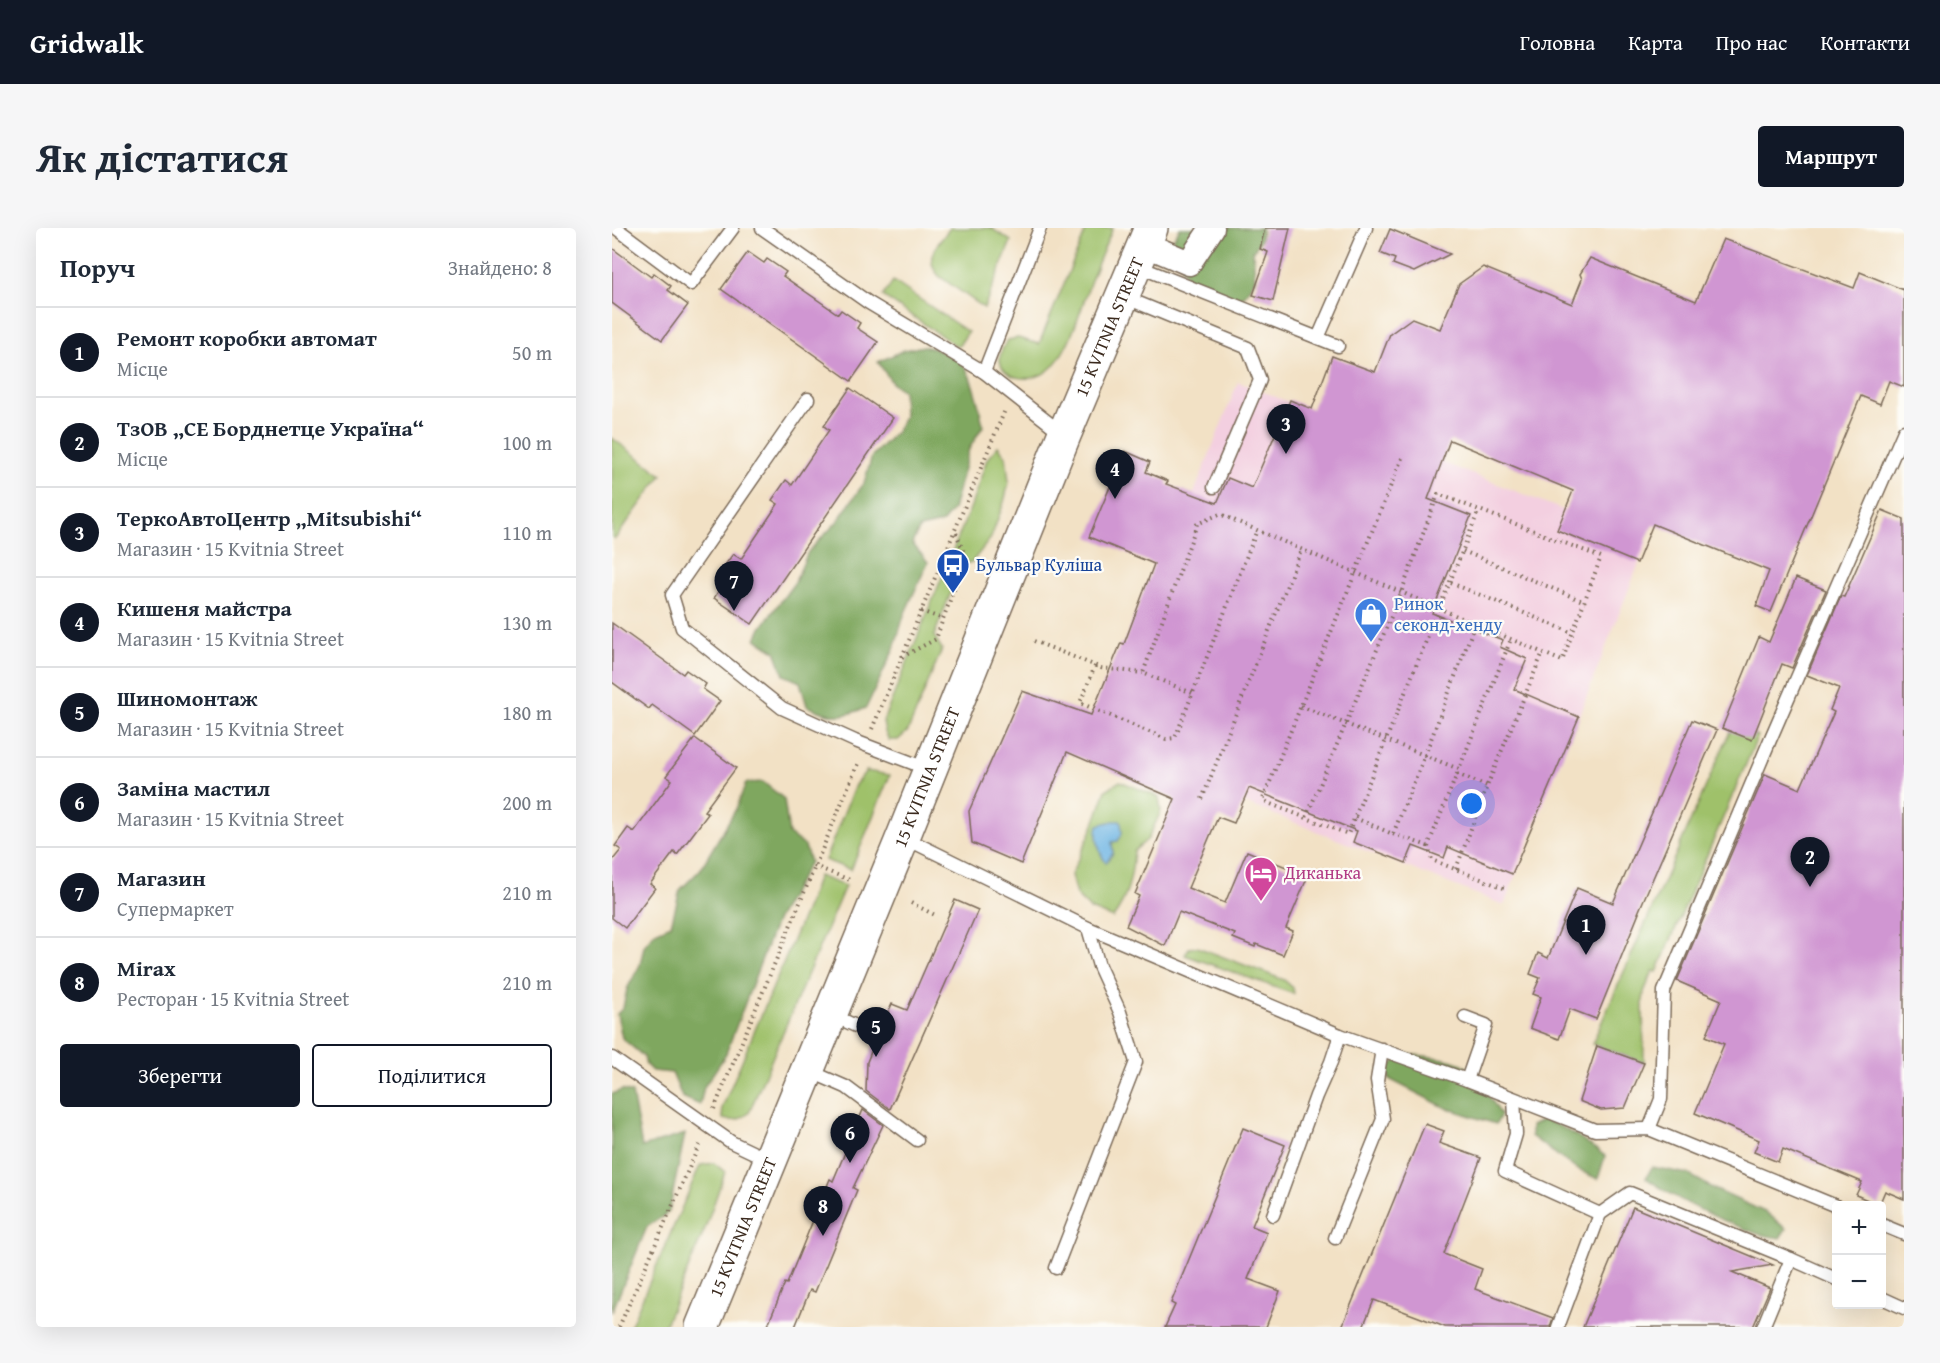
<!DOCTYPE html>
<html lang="uk">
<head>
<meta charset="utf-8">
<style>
  body { margin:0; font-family:"Gentium Book Plus",serif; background:#f6f6f7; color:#1f2937 }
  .controls { position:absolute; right:18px; bottom:18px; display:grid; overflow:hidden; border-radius:6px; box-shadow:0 6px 24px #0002 }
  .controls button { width:54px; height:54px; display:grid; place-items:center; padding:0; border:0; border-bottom:2px solid #e0e1e3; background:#fff; color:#1f2937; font:30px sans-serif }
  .you { position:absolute; left:860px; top:576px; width:21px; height:21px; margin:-15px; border:4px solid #fff; border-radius:50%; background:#1a73e8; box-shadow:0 0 0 9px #1a73e833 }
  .badge { display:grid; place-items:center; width:39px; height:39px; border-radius:50%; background:#111827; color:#fff; font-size:20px; font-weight:700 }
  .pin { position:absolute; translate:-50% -50px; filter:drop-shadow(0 2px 3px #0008) }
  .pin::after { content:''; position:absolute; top:32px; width:21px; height:18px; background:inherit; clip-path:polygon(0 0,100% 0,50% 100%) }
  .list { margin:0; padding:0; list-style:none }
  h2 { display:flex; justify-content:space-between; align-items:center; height:78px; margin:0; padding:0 24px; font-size:26px }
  h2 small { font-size:20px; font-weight:400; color:#747a83 }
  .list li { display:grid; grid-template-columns:39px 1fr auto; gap:18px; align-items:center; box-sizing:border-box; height:90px; padding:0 24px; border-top:2px solid #e0e1e3 }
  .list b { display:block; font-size:22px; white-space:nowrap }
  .list p { margin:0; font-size:20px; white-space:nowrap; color:#747a83 }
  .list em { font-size:20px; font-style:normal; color:#747a83 }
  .actions { display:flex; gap:12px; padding:18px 24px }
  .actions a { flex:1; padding:14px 0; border:2px solid #111827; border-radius:6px; text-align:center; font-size:21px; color:#111827 }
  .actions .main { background:#111827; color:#fff }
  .map { position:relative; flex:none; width:1292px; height:1099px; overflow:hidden; border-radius:6px }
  header { display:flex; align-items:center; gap:36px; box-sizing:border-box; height:84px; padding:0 30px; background:#111827; color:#fff }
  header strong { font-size:28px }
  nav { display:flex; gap:33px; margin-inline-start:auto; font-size:21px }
  .intro { display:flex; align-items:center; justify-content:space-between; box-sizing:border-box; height:144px; padding:0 36px }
  h1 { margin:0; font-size:42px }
  .button { padding:15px 27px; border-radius:6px; background:#111827; color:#fff; font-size:21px; font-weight:700 }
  main { display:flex; gap:36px; padding:0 36px }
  aside { flex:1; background:#fff; border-radius:6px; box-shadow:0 6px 24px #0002 }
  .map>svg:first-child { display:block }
  .built { fill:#f3cfe0 }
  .green { fill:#9fc16b; stroke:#6d7644; stroke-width:1.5 }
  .forest { fill:#7fa75f; stroke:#5d683e; stroke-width:1.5 }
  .water { fill:#6cb4e3; stroke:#546f80; stroke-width:1.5 }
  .building { fill:#d096d2 }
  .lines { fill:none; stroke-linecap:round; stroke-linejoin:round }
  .service-casing { stroke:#7b6a58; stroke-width:15 }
  .minor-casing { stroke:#7b6a58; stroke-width:27 }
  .trunk-casing { stroke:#7b6a58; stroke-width:36 }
  .path { stroke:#7b6a58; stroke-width:4; stroke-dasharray:1.5 4.5; stroke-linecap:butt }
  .service { stroke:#fff; stroke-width:12 }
  .minor { stroke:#fff; stroke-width:24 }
  .trunk { stroke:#fff; stroke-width:33 }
  .labels { text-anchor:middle; stroke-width:4.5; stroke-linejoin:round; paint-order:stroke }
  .street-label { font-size:18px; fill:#3b2a1e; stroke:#fdfcf7 }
  .transit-label { font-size:18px; fill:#164399; stroke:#fdfcf7; text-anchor:start }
  .shop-label { font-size:18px; fill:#366cbe; stroke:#fdfcf7; text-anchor:start }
  .hotel-label { font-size:18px; fill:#b23c85; stroke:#fdfcf7; text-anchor:start }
</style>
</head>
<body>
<header>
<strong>Gridwalk</strong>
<nav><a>Головна</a><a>Карта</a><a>Про нас</a><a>Контакти</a></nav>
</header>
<div class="intro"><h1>Як дістатися</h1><a class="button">Маршрут</a></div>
<main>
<aside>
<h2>Поруч<small>Знайдено: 8</small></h2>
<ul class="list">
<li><span class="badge">1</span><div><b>Ремонт коробки автомат</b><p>Місце</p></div><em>50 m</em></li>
<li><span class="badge">2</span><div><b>ТзОВ „СЕ Борднетце Україна“</b><p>Місце</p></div><em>100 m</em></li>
<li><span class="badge">3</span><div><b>ТеркоАвтоЦентр „Mitsubishi“</b><p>Магазин · 15 Kvitnia Street</p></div><em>110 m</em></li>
<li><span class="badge">4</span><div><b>Кишеня майстра</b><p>Магазин · 15 Kvitnia Street</p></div><em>130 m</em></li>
<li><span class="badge">5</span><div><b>Шиномонтаж</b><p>Магазин · 15 Kvitnia Street</p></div><em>180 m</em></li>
<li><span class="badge">6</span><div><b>Заміна мастил</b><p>Магазин · 15 Kvitnia Street</p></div><em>200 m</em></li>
<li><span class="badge">7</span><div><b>Магазин</b><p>Супермаркет</p></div><em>210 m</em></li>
<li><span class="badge">8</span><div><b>Mirax</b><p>Ресторан · 15 Kvitnia Street</p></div><em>210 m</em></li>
</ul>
<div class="actions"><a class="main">Зберегти</a><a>Поділитися</a></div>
</aside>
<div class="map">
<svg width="1292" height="1099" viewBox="0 0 1292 1099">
  <rect width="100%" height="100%" fill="#fdfcf7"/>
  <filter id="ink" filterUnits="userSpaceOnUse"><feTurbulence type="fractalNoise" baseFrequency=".0167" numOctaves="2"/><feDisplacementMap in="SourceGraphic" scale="12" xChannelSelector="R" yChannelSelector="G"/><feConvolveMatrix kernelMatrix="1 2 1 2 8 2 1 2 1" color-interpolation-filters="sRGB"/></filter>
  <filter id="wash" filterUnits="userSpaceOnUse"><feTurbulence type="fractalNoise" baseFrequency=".008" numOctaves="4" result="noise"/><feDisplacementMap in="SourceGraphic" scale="24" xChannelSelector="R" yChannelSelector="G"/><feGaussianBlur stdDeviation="1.35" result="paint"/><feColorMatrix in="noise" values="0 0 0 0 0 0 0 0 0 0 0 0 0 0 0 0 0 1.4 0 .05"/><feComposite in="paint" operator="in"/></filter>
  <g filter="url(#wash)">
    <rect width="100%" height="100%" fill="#f2e1c5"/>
    <!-- built -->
    <path class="built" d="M626,154l409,161 -143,362 -409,-161z"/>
    <!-- green -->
    <g class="green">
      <path d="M338,0h41l20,13 -27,67 -45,-32c-17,-20 -1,-31 11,-48z"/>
      <path d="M475,0h26c-8,18 -16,37 -23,55 -9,26 -19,64 -38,84 -23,24 -71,7 -44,-27l10,-2 21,6z"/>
      <path d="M281,53l75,51 -10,15 -75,-51z"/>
      <path d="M0,210l50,37 -47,64 -3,-2z"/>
      <path d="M386,218l8,10 3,26 -5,20 -13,36 -19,24 -10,2 -28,72 8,13 -34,82 -10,9h-9l-4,-8 -2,-11 88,-215 16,-47z"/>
      <path d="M1121,499l25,9 -101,236 -4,-1 -9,21 -1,10 1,61 -52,-19 137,-310 1,-5z"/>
      <path d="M254,543l24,4 -39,95 -26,-10 30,-75z"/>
      <path d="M508,553l39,16 2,14 -13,28 -14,12c-2,24 -6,47 -21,67l-23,-9 -14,-14 -5,-20 22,-48 13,-37z"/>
      <path d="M206,648l27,10 -96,227c-9,7 -15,9 -26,6l-1,-11 87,-206z"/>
      <path d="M585,719l87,33 9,8 1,6 -109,-39 4,-7z"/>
      <path d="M102,935l11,9 -19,54 -42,101h-34l68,-157 3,-5z"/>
    </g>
    <!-- forest -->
    <g class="forest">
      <path d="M568,0h82l-1,11 -8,13 2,27 -9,15 -12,12 -32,-20 -14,-6 -17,-37z"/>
      <path d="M312,118c12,3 33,11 41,21 7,10 16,46 18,59l-14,23 -16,61 -11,13 -22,5 -8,15 16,19 -24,53 -10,34 -28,59c-27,10 -32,10 -59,-2l-7,-24 -16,-7 -9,-24 -19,-12 5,-11 34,-46 13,-30 29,-30 27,-39 8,-27 24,-24 8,-15 -1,-26 -11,-8 -14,-21 26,-12z"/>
      <path d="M151,554l21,17 5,35 16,12 5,16 -33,57 -52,137 -21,31 -4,18 -18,-8 -10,-24 -20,-2 -6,-6 -2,-8 -22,-19 -5,-24 6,-6 4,-19 13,-24 4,-19 11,-14 16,-7 9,-35 20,-20 36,-61 10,-26z"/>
      <path d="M791,826c14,1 49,4 61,11 12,8 29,37 37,50l-5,9 -50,-16 -57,-29 -1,-11z"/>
      <path d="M10,862l10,3 10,54 43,-13 -16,78 -22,15 -35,85v-218z"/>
      <path d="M931,892c24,7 42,21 62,36l-7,23 -22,-10 -45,-33v-10z"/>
      <path d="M1040,939l36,7 28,16 51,23 19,16 -6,9c-9,-2 -19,-2 -27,-6 -36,-13 -76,-32 -107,-54z"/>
    </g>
    <!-- water -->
    <path class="water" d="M501,593h8l1,13 -4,7 -6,1 1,11 -7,10c-7,-10 -11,-26 -8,-38z"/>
    <g id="blocks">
      <!-- building -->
      <g class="building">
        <path d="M653,0h25l-17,73 -20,-6 15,-43 -8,-3z"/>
        <path d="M778,1l60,25 -36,18 -21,-8 2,-5 -15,-6z"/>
        <path d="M1111,11l131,49 6,-16 44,18v97l-15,-6 -9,23 -19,-8 -90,216 -15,-6 13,-35 -116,-47 -16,39 -80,-33 16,-39 -123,-51 -22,59 43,17 -39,97 71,27 -3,7 27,12 -13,30 65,28 -67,157 -64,-27 -4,11 -31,-12 -7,17 -53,-21 4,-11 -108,-43 -15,35 -16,-6 -30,71 37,15 22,-52 61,25 -22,52 7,3 -10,24 -27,-11 -1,3 -22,-9 2,-4 -56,-22 -14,34 -39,-20 13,-30 -4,-2 40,-95 -108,-47 -46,112 -49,-21 -3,-32 53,-120 69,24 30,-72 3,1 30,-80 -65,-27 36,-86 25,11 -4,10 22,9 -2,3 51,19 11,-25 24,10 38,-88 22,9 20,-53 43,16 15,-38 22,-16 28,11 19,-45 24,-17 89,37 10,-25 -2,-5 10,-16 106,43z"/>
        <path d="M0,20l39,29 3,-4 17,13 -3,4 20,15 -26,35 -50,-37z"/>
        <path d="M136,24l16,11 3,-4 19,13 -3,4 55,38 3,-4 19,13 -3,5 21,14 -27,39 -130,-92z"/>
        <path d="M238,160l43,30 -141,206 -38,-26 14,-21 -8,-5 13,-18 8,5 37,-55 -6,-4 14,-20 6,5 37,-55 -5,-4z"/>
        <path d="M1270,282l22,9v680l-19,-8 -6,14 -23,-10 6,-13 -79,-33 -5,13 -24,-10 5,-12 -64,-27 29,-69 -18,-8 15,-36 -44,-19 88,-207 35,15 34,-77 -4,-2 9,-22 -32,-13 34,-79 3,1z"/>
        <path d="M1184,350l30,12 -34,78 -10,-4 -30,76 -30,-12 37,-91 10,5z"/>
        <path d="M0,395l71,51 3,-4 20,14 -3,5 17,12 -25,35 -43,-31 -3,4 -37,-27z"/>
        <path d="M1080,492l25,10 -79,183h1l-43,106 -26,-10 -11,30 -29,-11 11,-31 -8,-3 7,-16 -10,-4 8,-21 10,5 29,-70 36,15z"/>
        <path d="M83,510l41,30 -32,43 4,3 -31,41 -3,-3 -24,32 5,4 -30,40 -13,-10v-57l9,-11 -6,-4 13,-18 6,4 38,-52 -6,-4z"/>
        <path d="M343,672l23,10 -88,199 -24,-18 1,-29 8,-20 6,-5 -1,-7 12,-26 15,6z"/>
        <path d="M985,818l47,17 -19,45 -24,2 -22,-9z"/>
        <path d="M251,882l20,15 -30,63 4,2 -42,102 -5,-2 -15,37h-28l18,-44 2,1 43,-105 3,2z"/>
        <path d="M813,896l19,7 -5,12 42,15 -37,96 38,15 -7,20 78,29 -3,9h-105l-71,-27 -11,27h-21z"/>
        <path d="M631,900l42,17 -33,81 15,6 -19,47 32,12 -14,36h-101l10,-22 -4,-2z"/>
        <path d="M1021,979l140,58 -41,7 38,16 -17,39h-170z"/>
      </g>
    </g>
  </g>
  <g filter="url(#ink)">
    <use href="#blocks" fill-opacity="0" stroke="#7b6a58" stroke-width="1.5"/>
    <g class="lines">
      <defs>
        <g id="service">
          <path d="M4,0l75,56 42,-56"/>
          <path d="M150,0l107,75 115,69 79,62"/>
          <path d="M525,38l201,80"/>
          <path d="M512,69l124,51 12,32 -46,107"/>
          <path d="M706,110l48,-110"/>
          <path d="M372,144l56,-144"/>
          <path d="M196,171l-136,196 10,33 100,80 73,33 73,28"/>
          <path d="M293,610l183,90 252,107 127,45 128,50 54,-1 187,77"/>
          <path d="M218,786l43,20"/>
          <path d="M853,789l21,8 -19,55"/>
          <path d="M0,830l119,84 38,18"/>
          <path d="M195,842l39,17 71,53"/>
          <path d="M902,871l2,35 -11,37 95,43"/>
          <path d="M1037,901l12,-30 3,-108 106,-251 134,-309"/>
          <path d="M661,987l43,-119 15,-34 9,-27"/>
          <path d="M1270,997l22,9"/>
          <path d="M723,1010l48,-119 -6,-39 5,-31"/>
          <path d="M1179,1031l45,20"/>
          <path d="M444,1040l80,-206 -16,-50 -21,-46 -11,-38"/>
          <path d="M1270,1070l22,10"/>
          <path d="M946,1099l42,-113 30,-21 161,66 -28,68"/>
        </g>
        <path id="minor" d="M532,16l45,19 23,-35"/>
        <g id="trunk">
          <path id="s1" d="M90,1099l201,-490 161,-402 87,-207"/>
        </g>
      </defs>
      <!-- service casing -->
      <use href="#service" class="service-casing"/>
      <!-- minor casing -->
      <use href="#minor" class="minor-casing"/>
      <!-- trunk casing -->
      <use href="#trunk" class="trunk-casing"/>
      <!-- path -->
      <g class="path">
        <path d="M790,230l-139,341 5,4 80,31 131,-324"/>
        <path d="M851,323l122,51"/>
        <path d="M331,330l17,18"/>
        <path d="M839,355l122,50"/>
        <path d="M309,383l22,8 23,-61 -11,-28"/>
        <path d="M422,413l67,27 42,5"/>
        <path d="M290,429l34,-18 7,-20"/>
        <path d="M483,438l-15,37 86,36 9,-1 82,-208"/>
        <path d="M580,465l-49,-20 54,-149 23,-10c114,50 228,98 342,147l39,-104 -163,-63 -37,99 -95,225"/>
        <path d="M689,478l158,63 52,-130"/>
        <path d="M260,501l133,-319"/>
        <path d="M845,546l30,12"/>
        <path d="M590,571l99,-249"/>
        <path d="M743,590l38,16 32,-79 50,-131"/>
        <path d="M781,606l35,12 31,-77"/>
        <path d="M816,618l4,14 72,28"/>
        <path d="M202,638l36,14"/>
        <path d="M844,641l31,-83 56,-134"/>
        <path d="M299,675l24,12"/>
        <path d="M102,881l145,-348"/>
        <path d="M7,1099l82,-186"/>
      </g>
      <!-- service -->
      <use href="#service" class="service"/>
      <!-- minor -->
      <use href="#minor" class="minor"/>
      <!-- trunk -->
      <use href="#trunk" class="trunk"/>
    </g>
  </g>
  <!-- icons -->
  <defs>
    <symbol id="bus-pin" viewBox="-11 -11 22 30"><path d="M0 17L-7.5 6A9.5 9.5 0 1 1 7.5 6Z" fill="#1a4fb4" stroke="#fdfcf7"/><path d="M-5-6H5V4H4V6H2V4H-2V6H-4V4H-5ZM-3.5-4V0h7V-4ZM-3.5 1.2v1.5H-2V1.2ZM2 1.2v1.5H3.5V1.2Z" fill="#fff"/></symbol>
    <symbol id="shop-pin" viewBox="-11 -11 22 30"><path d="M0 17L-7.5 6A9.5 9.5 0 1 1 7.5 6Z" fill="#3f7fe0" stroke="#fdfcf7"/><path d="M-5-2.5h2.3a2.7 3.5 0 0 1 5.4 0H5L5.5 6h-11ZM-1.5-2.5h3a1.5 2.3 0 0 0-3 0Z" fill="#fff"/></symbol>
    <symbol id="hotel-pin" viewBox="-11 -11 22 30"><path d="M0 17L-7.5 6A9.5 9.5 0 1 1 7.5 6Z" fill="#d1479c" stroke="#fdfcf7"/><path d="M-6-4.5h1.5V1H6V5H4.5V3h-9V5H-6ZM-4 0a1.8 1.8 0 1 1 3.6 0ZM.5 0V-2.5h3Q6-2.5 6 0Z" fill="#fff"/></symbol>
  </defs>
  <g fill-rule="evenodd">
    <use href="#bus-pin" x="322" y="318" width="38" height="52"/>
    <use href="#shop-pin" x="740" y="367" width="38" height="52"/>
    <use href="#hotel-pin" x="630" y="626" width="38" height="52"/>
  </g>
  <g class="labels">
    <!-- street labels -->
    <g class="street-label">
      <text dy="6" stroke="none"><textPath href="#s1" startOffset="1080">15 KVITNIA STREET</textPath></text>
      <text dy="6" stroke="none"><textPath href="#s1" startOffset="594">15 KVITNIA STREET</textPath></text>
      <text dy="6" stroke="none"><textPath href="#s1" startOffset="108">15 KVITNIA STREET</textPath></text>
    </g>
    <!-- transit labels -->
    <g class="transit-label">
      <text x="364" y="343">Бульвар Куліша</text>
    </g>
    <!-- shop labels -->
    <g class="shop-label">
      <text x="782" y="382">Ринок<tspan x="782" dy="21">секонд-хенду</tspan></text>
    </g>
    <!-- hotel labels -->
    <g class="hotel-label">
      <text x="672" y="651">Диканька</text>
    </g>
  </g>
</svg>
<div class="controls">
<button>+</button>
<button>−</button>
</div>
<div class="you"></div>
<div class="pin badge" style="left:974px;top:727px">1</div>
<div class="pin badge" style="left:1198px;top:659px">2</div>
<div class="pin badge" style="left:674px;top:226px">3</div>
<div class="pin badge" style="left:503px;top:271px">4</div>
<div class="pin badge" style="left:264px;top:829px">5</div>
<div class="pin badge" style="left:238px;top:935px">6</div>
<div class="pin badge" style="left:122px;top:383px">7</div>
<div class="pin badge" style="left:211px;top:1008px">8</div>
</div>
</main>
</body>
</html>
